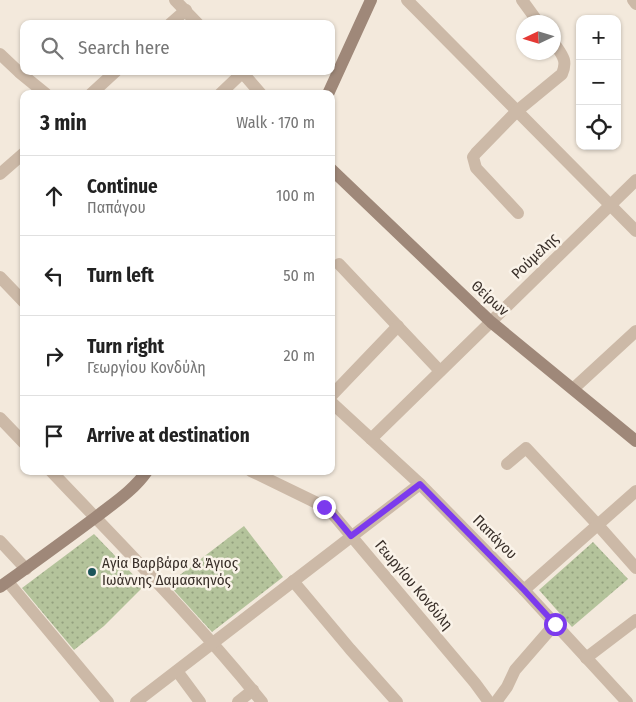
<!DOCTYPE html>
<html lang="en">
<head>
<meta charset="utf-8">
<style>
  body { margin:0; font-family:"Fira Sans Condensed",sans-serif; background:#f2f2f2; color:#222 }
  .controls { position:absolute; right:15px; top:15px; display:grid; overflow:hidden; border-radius:10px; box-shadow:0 1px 4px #0004 }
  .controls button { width:45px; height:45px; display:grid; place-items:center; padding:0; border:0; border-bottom:1px solid #e0e0e0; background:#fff; color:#222; font:25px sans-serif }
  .compass { position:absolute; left:516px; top:15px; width:45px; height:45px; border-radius:50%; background:#fff; box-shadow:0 1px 4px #0004; rotate:266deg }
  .stop { position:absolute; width:15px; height:15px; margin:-11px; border:4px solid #7c3aed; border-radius:50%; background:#fff }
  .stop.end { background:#7c3aed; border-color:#fff; box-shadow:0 1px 5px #0008 }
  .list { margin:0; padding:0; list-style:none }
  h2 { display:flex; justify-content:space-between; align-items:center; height:65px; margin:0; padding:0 20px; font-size:21px }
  h2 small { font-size:16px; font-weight:400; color:#767676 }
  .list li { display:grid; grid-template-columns:32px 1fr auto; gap:15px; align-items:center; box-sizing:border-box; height:80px; padding:0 20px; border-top:1px solid #e0e0e0 }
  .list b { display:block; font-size:19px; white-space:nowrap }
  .list p { margin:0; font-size:16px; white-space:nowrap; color:#767676 }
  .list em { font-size:16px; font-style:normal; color:#767676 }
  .icon { flex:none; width:28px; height:28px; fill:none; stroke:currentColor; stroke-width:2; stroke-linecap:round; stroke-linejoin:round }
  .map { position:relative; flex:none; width:636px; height:702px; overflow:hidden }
  .search { position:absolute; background:#fff; box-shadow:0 1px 4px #0004; left:20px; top:20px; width:315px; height:55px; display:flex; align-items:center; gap:12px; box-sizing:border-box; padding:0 18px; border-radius:10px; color:#767676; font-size:19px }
  .panel { position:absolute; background:#fff; box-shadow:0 1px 4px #0004; left:20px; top:90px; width:315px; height:385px; border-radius:10px }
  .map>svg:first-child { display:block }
  .park { fill:url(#park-dots) }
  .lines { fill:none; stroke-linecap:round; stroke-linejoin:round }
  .street { stroke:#ccb9a7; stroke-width:12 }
  .secondary { stroke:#9f8879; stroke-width:12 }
  .route { stroke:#7c3aed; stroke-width:6 }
  .poi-dot { fill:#1c555b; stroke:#faf3e9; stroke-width:2 }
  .labels { text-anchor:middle; stroke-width:5; stroke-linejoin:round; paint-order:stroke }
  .street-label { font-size:15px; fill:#382e28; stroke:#faf3e9 }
  .poi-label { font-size:15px; fill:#382e28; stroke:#faf3e9; text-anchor:start }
</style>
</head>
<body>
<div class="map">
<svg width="636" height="702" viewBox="0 0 636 702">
  <defs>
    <pattern id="park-dots" width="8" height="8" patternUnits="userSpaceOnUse" patternTransform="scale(1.25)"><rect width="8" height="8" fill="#b4c39b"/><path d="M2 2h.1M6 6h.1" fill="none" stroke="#939f7e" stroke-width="1.8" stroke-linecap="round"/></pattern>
  </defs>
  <rect width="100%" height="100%" fill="#f3e9dc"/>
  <!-- park -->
  <g class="park">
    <path d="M244,526l39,51 -71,55 -44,-48z"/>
    <path d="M94,534l50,52 -40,40 -30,24 -52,-62z"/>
    <path d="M593,542l35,37 -56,48 -33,-37z"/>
  </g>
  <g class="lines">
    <!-- street -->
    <g class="street">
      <path d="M175,0l23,24"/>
      <path d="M407,0l229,231"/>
      <path d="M522,0l16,22"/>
      <path d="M633,0l3,4"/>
      <path d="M170,24l16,-14"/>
      <path d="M0,54l19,18 27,22"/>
      <path d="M241,71l20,23"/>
      <path d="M91,94l25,-23"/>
      <path d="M220,94l22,-21"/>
      <path d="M0,174l24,-21"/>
      <path d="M518,213l-42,-45 -3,-11 3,-4 41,-42 45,-37c6,-14 0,-19 -8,-31"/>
      <path d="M339,264l101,107"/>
      <path d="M0,277l24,25"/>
      <path d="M573,389l63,-58"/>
      <path d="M331,396l67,-70"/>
      <path d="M331,402l89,82 104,106 103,112"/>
      <path d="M0,418l24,25"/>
      <path d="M371,439l265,-259"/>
      <path d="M507,464l19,-16 71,76 39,44"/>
      <path d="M51,471c72,76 146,150 211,231"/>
      <path d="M251,471l66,32 14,9 144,171 14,19"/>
      <path d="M0,541l26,28"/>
      <path d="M293,581l57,68 47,53"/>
      <path d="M8,582l100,120"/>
      <path d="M524,590l112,-99"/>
      <path d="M586,658l50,-38"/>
      <path d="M177,671l23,31"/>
      <path d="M136,702l284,-218"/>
      <path d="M238,702l15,-12"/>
      <path d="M496,702l11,-15 8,-17 40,-46"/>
    </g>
    <!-- secondary -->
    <g class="secondary">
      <path d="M328,94l43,-94"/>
      <path d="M331,169l160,153 145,119"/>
      <path d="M0,587c32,-23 64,-46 96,-70 18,-14 38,-27 51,-46"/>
    </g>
  </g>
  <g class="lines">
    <!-- route -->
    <path class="route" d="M324,507l7,5 20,24 69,-52 104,106 31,34"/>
  </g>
  <!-- markers -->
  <circle class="poi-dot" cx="92" cy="572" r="5"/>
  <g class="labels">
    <!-- street labels -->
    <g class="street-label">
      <text transform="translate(535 256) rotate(-44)" y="5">Ρούμελης</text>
      <text transform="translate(490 298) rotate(42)" y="5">Θείρων</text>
      <text transform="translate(495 537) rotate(45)" y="5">Παπάγου</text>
      <text transform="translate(414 585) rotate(50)" y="5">Γεωργίου Κονδύλη</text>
    </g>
    <!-- poi labels -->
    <g class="poi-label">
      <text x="102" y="568">Αγία Βαρβάρα &amp; Άγιος<tspan x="102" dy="17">Ιωάννης Δαμασκηνός</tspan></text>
    </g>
  </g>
</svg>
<div class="controls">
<button>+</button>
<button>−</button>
<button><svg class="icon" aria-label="locate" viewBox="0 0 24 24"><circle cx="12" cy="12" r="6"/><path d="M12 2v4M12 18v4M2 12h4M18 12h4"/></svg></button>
</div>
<svg class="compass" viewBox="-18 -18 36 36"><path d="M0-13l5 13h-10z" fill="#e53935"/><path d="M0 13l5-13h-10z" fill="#767676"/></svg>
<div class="stop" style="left:555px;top:624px"></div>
<div class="stop end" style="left:324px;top:507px"></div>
<div class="search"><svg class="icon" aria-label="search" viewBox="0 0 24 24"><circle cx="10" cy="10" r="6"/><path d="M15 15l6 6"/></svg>Search here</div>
<section class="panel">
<h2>3 min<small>Walk · 170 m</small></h2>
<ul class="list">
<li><svg class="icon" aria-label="ahead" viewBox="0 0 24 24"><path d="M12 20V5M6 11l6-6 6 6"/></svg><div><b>Continue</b><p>Παπάγου</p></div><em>100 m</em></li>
<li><svg class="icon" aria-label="left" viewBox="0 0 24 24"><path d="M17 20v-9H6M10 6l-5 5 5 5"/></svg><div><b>Turn left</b></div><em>50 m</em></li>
<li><svg class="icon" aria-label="right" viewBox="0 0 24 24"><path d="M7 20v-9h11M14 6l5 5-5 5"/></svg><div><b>Turn right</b><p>Γεωργίου Κονδύλη</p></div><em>20 m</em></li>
<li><svg class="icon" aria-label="arrive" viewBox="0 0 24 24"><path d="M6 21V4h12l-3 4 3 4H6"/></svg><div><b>Arrive at destination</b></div></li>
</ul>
</section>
</div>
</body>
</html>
